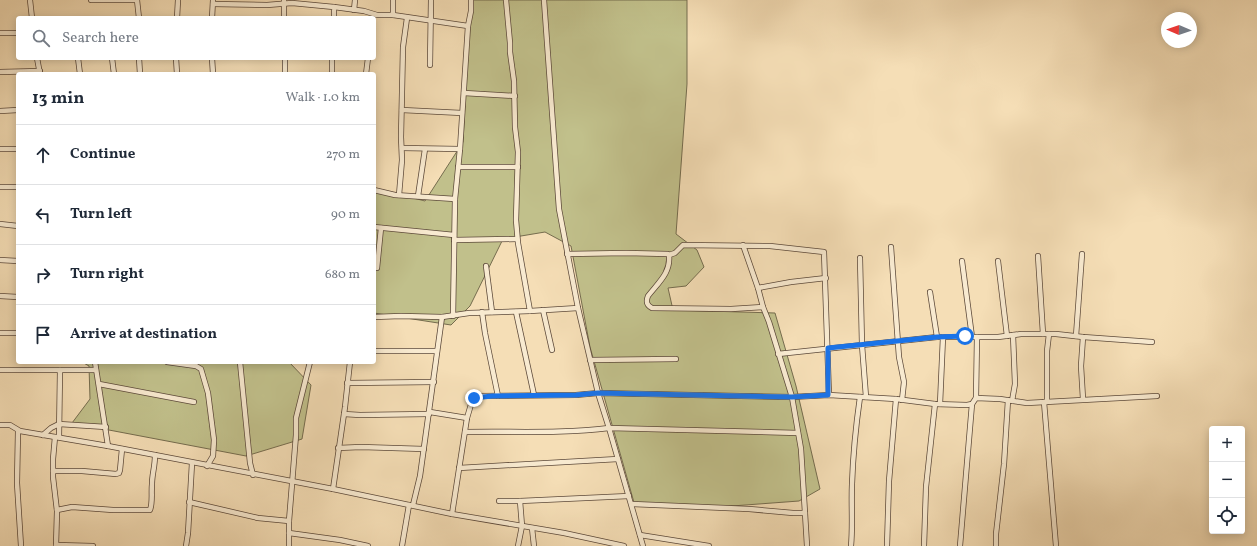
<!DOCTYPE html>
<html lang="en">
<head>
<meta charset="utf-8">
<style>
  body { margin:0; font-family:Vollkorn,serif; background:#f6f6f7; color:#1f2937 }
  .controls { position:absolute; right:12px; bottom:12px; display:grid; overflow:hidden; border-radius:4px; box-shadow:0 2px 10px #0003 }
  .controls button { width:36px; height:36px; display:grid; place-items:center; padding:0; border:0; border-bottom:1px solid #e0e1e3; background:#fff; color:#1f2937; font:20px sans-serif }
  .compass { position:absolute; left:1161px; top:12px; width:36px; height:36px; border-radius:50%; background:#fff; box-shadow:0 2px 10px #0003; rotate:272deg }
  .stop { position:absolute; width:12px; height:12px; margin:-9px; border:3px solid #1a73e8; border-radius:50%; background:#fff }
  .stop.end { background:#1a73e8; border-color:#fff; box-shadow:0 1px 4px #0008 }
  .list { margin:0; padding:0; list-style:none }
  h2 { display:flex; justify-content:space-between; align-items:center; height:52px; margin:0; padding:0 16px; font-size:17px }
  h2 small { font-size:13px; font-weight:400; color:#747a83 }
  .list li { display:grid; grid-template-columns:26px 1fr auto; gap:12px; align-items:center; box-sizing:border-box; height:60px; padding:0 16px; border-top:1px solid #e0e1e3 }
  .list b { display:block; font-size:15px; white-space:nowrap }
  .list em { font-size:13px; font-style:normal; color:#747a83 }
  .icon { flex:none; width:22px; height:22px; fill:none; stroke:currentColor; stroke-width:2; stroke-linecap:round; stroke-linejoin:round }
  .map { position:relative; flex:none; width:1257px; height:546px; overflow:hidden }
  .search { position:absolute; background:#fff; box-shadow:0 2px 10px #0003; left:16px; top:16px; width:360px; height:44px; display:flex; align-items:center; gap:10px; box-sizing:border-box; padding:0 14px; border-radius:4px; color:#747a83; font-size:15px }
  .panel { position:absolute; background:#fff; box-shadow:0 2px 10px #0003; left:16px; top:72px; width:360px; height:292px; border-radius:4px }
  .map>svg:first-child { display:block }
  .green { fill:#c1c08b; stroke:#756c4e }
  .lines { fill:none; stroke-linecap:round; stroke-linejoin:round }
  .minor-casing { stroke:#5c493a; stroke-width:6 }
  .minor { stroke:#f8ead0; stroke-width:4.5 }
  .route { stroke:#1a73e8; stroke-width:5 }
</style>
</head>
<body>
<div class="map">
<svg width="1257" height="546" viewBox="0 0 1257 546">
  <rect width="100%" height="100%" fill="#f5deb6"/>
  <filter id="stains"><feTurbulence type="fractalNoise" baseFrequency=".005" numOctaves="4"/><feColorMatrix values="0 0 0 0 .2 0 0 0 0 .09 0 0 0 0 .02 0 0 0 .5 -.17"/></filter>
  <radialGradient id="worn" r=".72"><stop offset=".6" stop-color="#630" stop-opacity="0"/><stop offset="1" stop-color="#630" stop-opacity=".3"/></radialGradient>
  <!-- green -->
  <g class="green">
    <path d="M470,0h217v84l-11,150 21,16 7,17 -18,19 -18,2 5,22 102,3 21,73 24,103 -21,12 -94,7 -70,-2 -45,-159 -19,-101 -26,-14 -42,7 -33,67 -19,19 -77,-12v-125l51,13 38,-59z"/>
    <path d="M82,362h207l22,23 -9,54 -56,17 -174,-33 18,-24 -1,-33z"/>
  </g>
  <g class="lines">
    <defs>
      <g id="minor">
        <path d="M30,0l2,18"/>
        <path d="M91,0h46"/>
        <path d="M137,0l2,18"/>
        <path d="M284,0v18"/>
        <path d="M506,0l4,43v9l4,29 1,46 3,25 -2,68 2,23 12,68"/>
        <path d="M544,0l15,209 19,99 20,85 11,35 34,118"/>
        <path d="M213,4l54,1 25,-2 42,4v11"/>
        <path d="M334,7l30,4 13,4h16l75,11"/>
        <path d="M354,10l1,-10"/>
        <path d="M393,15v-15"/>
        <path d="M177,18l1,-18"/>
        <path d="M212,18l1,-18"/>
        <path d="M0,33h18"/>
        <path d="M37,58l3,16"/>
        <path d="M78,58l2,16"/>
        <path d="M112,58l2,16"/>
        <path d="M139,58l1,16"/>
        <path d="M176,58l1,16"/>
        <path d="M212,58l1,16"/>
        <path d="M285,58v16"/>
        <path d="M430,65l1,-65"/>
        <path d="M0,72l40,-1"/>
        <path d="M332,74v-16"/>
        <path d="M366,74l2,-16"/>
        <path d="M464,93l51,3"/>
        <path d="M402,110l60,3"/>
        <path d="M0,111l18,-1"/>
        <path d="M402,148l58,1"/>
        <path d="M0,149h18"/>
        <path d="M458,167h60"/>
        <path d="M0,187h18"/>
        <path d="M374,190l21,5 60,4"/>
        <path d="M399,195l3,-35 -1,-23 2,-90 4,-29"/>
        <path d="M418,196l7,-47"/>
        <path d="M0,224l18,2"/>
        <path d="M374,227l80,8"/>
        <path d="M454,240l63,-1"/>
        <path d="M743,245l15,43 5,19"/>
        <path d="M891,247l8,110 5,25 -2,18"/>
        <path d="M567,254l59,-1 42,1 1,1c2,18 -11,28 -21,41 -2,5 -2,9 4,12l79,1 32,-2 6,15 23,75 9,52 4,64h-12l-44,-4 -117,-5"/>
        <path d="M669,255l6,-2 8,-8 87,1 54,6 5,143"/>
        <path d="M1038,256l5,78"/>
        <path d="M860,258l2,87 4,52"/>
        <path d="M0,260l18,1"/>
        <path d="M962,261l10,76"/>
        <path d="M998,261l9,75"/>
        <path d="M486,266l6,46"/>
        <path d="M377,268l4,-40"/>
        <path d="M758,288l33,-6 35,-4"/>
        <path d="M930,292l7,45"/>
        <path d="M0,296l18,1"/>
        <path d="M543,310l9,40"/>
        <path d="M482,312l3,21 13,63"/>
        <path d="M516,312l18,83"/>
        <path d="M453,316l2,-117 5,-50 8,-123 3,-15v-11"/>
        <path d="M374,317l27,-1 41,1 27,-4 61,-2 48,-3"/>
        <path d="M0,333h18"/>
        <path d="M1076,336l6,-82"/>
        <path d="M374,351h63"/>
        <path d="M778,354l159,-17h61l23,-3h35l27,3 69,5"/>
        <path d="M590,360l86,-1"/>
        <path d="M95,362l13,84"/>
        <path d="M167,362l29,4 5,3 7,24 6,47 -1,16 -6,10"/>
        <path d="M240,362l10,101 3,12"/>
        <path d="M0,370h96"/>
        <path d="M347,383l87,-1"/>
        <path d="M99,384l95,18"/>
        <path d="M976,398l1,-61"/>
        <path d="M1083,399l-2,-33 2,-29"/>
        <path d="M1012,401l3,-17 -2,-49"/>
        <path d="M1044,402l12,144"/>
        <path d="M1047,402v-51l2,-17"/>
        <path d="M940,404l3,-67"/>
        <path d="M430,412l37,6"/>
        <path d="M344,414l16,1 69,-1"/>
        <path d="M0,425h10l10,6 88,15 225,43 119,25 112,19 60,13"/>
        <path d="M18,431l-1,52 4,63"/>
        <path d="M465,432c48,-1 97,2 144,-4l189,5"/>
        <path d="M43,435l8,-7 8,-4 47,3"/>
        <path d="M55,437l-2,22v18l4,34 -1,35"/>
        <path d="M59,437l1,-67"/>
        <path d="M338,448l23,-1 63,2"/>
        <path d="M459,468l159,-9"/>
        <path d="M53,471h29l34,3 3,-1 1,-3 2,-21"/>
        <path d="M333,489l12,-82 5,-45"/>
        <path d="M499,501h21l109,-5"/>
        <path d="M189,502l69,16 31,3"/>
        <path d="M413,505l7,-29 22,-159"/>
        <path d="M57,510l15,-3 41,3h37c3,-8 1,-17 2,-26 0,-10 3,-17 3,-29"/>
        <path d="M805,513l2,33"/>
        <path d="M452,514l15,-96 5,-17 2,-3 4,-2 98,-1 22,-2 194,4 37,-2 67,4 39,5 32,1 5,-1 4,-6 24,1 27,4 130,-7"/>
        <path d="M532,528l2,18"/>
        <path d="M289,533l51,7 28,6"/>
        <path d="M640,535l69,11"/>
        <path d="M56,545l37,1"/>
        <path d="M186,546l2,-13 4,-70"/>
        <path d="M289,546v-25l7,-86v-17l14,-56"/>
        <path d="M402,546l7,-41"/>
        <path d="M518,546l4,-20 -2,-25"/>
        <path d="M851,546c2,-21 0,-41 1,-62 1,-30 4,-59 8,-87"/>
        <path d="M887,546l2,-65 7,-82"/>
        <path d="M924,546l2,-59 9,-83"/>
        <path d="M960,546l12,-142"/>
        <path d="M996,546v-12l8,-70 4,-64"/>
      </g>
    </defs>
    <!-- minor casing -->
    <use href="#minor" class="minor-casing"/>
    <!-- minor -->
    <use href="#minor" class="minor"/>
  </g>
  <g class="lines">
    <!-- route -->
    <path class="route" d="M474,398l18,-2 84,-1 22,-2 194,4 36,-2v-47l109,-11 28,-1"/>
  </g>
  <rect width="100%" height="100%" filter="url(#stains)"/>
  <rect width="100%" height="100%" fill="url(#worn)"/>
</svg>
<div class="controls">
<button>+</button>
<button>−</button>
<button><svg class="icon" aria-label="locate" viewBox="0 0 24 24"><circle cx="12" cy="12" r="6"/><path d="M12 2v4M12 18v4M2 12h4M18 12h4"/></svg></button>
</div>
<svg class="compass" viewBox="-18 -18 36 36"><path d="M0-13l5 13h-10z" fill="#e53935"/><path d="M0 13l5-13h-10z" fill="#747a83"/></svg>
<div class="stop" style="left:965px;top:336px"></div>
<div class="stop end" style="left:474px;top:398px"></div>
<div class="search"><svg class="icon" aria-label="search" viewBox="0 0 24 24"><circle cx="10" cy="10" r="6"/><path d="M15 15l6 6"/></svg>Search here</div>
<section class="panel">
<h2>13 min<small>Walk · 1.0 km</small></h2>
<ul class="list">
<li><svg class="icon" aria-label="ahead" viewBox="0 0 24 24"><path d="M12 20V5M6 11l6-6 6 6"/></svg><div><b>Continue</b></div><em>270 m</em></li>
<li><svg class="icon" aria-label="left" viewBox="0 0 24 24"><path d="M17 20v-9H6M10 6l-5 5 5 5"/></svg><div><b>Turn left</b></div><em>90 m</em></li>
<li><svg class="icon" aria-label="right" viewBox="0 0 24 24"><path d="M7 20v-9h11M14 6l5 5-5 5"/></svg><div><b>Turn right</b></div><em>680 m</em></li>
<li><svg class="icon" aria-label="arrive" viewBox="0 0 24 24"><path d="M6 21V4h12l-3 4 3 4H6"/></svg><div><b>Arrive at destination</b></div></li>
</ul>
</section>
</div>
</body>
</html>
